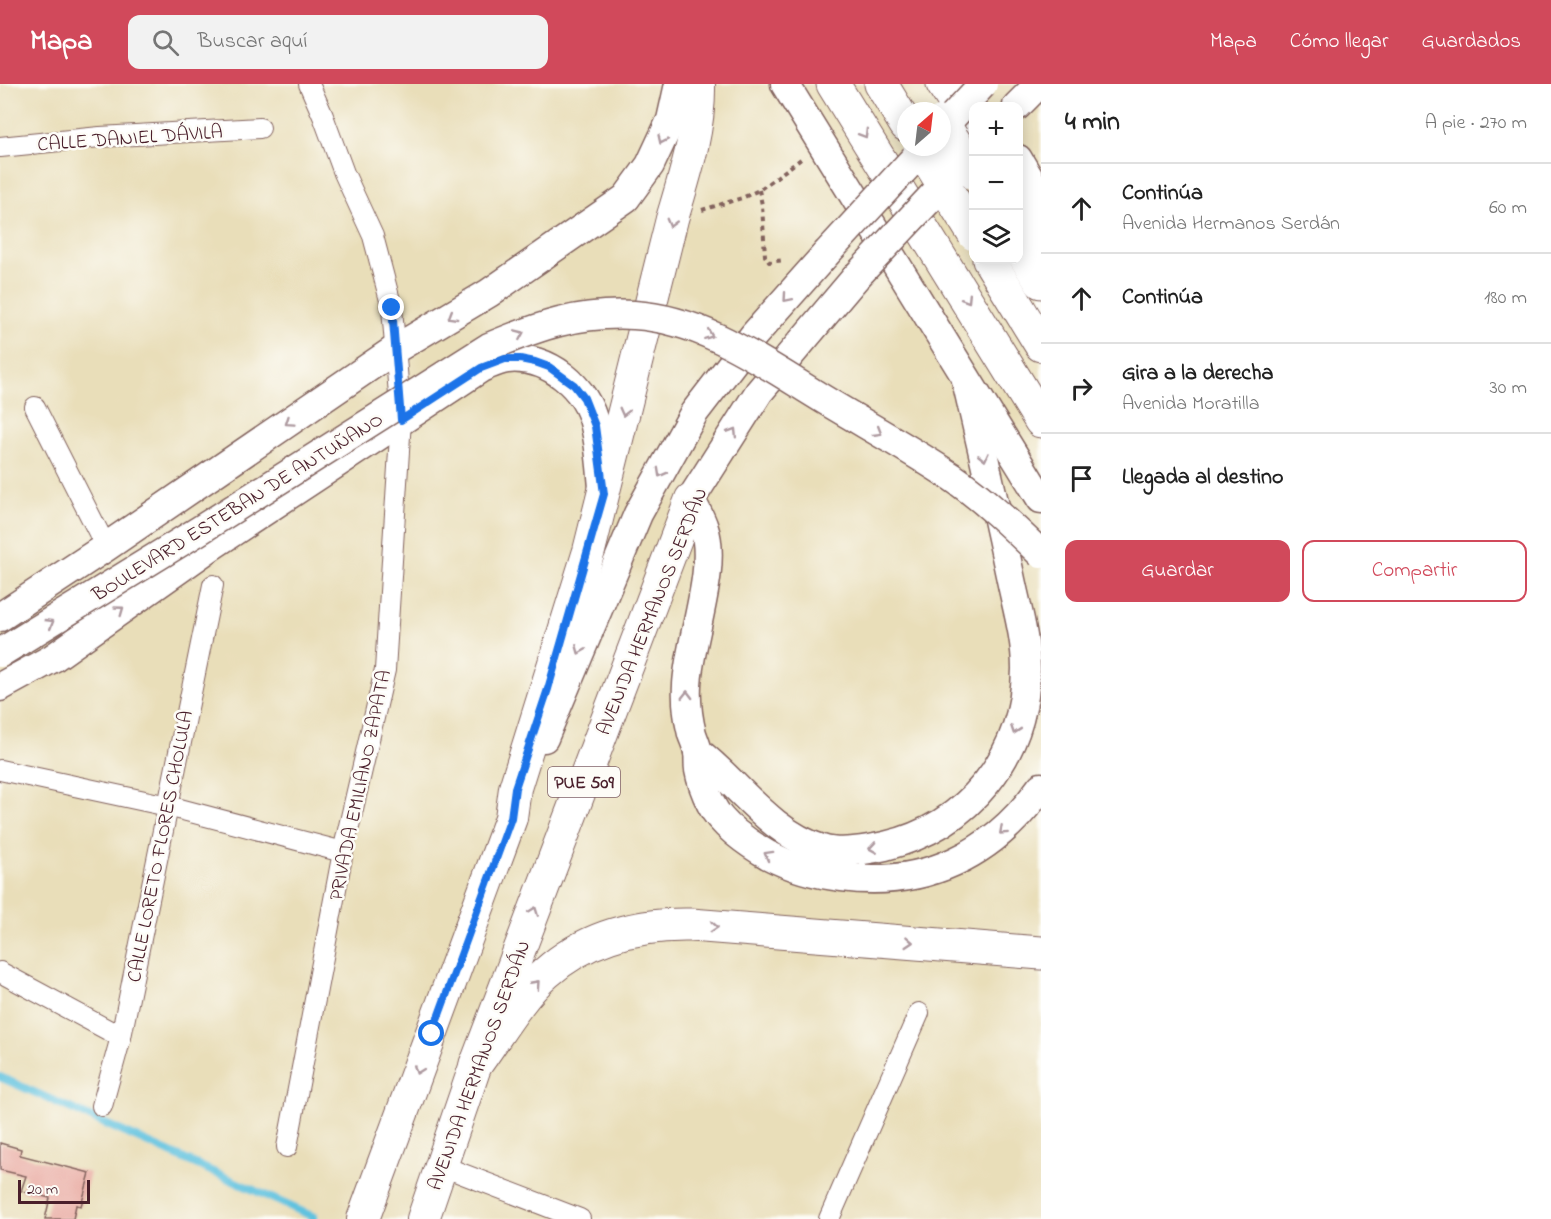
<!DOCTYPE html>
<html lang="es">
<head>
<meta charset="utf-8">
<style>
  body { margin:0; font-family:"Indie Flower",sans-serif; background:#f2f2f2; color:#222 }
  .controls { position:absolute; right:18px; top:18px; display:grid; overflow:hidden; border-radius:12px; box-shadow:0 3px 15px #0003 }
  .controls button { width:54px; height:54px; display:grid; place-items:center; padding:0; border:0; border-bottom:2px solid #e0e0e0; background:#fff; color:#222; font:30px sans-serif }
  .compass { position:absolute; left:897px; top:18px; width:54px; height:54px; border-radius:50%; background:#fff; box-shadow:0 3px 15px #0003; rotate:28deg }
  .scale { position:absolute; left:18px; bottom:15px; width:72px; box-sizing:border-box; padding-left:6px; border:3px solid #4a1f2b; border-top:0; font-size:16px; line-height:21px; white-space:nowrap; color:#4a1f2b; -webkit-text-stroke:4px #fdfcf7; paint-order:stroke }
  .stop { position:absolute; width:18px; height:18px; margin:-14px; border:4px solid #1a73e8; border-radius:50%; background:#fff }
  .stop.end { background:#1a73e8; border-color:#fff; box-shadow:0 2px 6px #0008 }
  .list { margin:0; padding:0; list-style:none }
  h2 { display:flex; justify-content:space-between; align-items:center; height:78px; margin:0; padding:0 24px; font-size:26px }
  h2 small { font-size:20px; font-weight:400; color:#767676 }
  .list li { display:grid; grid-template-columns:39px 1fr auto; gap:18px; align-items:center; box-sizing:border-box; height:90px; padding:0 24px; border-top:2px solid #e0e0e0 }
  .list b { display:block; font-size:22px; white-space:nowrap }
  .list p { margin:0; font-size:20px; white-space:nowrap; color:#767676 }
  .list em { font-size:20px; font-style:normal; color:#767676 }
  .actions { display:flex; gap:12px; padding:18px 24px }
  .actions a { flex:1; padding:14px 0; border:2px solid #d1495b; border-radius:12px; text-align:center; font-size:21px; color:#d1495b }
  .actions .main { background:#d1495b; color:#fff }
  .icon { flex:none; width:33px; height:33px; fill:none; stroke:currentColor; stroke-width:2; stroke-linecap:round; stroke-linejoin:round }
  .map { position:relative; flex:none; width:1041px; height:1135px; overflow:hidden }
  header { display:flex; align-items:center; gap:36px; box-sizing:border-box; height:84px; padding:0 30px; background:#d1495b; color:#fff }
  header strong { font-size:28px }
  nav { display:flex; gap:33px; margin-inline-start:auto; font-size:21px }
  .search { width:420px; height:54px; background:#f2f2f2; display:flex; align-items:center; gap:15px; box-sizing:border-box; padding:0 21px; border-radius:12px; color:#767676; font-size:22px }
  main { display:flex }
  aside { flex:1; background:#fff }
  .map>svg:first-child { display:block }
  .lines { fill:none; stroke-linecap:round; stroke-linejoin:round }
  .stream { stroke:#61c2df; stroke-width:8 }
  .building { fill:#e9aba3 }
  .street-casing { stroke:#82625d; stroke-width:22 }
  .secondary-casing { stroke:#82625d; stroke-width:31 }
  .primary-casing { stroke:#82625d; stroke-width:34 }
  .highway-casing { stroke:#82625d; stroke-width:35 }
  .path { stroke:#82625d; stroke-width:4; stroke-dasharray:4.5 4.5; stroke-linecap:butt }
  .street { stroke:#fff; stroke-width:20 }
  .secondary { stroke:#fff; stroke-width:28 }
  .primary { stroke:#fff; stroke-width:32 }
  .highway { stroke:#fff; stroke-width:33 }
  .secondary-bridge-casing { stroke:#82625d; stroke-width:31; stroke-linecap:butt }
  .highway-bridge-casing { stroke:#82625d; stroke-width:35; stroke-linecap:butt }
  .secondary-bridge { stroke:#fff; stroke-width:28 }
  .highway-bridge { stroke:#fff; stroke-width:33 }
  .oneway { stroke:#ae9aa0 }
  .route { stroke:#1a73e8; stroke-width:8 }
  .labels { text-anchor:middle; stroke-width:5; stroke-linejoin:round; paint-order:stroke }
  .shield { fill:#fdfcf7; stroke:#806168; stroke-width:1.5 }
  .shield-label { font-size:18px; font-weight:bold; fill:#4a1f2b }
  .street-label { font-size:20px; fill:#4a1f2b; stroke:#fdfcf7 }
</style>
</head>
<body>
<header>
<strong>Mapa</strong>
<div class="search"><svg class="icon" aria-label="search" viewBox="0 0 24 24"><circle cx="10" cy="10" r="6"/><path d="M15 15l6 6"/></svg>Buscar aquí</div>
<nav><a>Mapa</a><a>Cómo llegar</a><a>Guardados</a></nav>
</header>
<main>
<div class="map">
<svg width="1041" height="1135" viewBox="0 0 1041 1135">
  <rect width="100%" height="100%" fill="#fdfcf7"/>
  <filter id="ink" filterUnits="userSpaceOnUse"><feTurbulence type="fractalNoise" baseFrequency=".0167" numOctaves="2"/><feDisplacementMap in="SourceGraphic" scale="12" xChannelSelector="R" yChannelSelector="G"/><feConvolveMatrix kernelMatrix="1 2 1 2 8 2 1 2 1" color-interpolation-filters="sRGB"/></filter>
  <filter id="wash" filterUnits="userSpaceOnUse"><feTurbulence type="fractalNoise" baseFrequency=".008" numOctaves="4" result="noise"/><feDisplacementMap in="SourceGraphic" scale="24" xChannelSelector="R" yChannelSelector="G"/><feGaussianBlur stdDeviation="1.35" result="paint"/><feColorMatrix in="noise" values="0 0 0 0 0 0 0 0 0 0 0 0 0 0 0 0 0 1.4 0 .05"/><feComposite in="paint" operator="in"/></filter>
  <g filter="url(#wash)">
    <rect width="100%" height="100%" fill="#e9deb9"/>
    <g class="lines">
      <!-- stream -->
      <path class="stream" d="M0,993l314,140"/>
    </g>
    <g id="blocks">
      <!-- building -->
      <path class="building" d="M0,1059l21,6 -1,6 70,18 -9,33 -5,-1 -3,14h-28l5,-21 -29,-7 5,-15 -26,-6z"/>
    </g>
  </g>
  <g filter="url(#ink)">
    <use href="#blocks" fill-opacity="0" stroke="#82625d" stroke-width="1.5"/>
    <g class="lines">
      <defs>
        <g id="street">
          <path d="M0,63l100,-10 160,-9"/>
          <path d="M35,323l71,140"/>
          <path d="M0,686l168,36 175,46"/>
          <path d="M0,888l121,65"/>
          <path d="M102,1022l19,-69 92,-452"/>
          <path d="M287,1063l56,-295 42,-182 16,-250 -9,-112 -19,-72 -29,-63 -21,-57 -14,-32"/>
          <path d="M442,1082l138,53"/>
          <path d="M829,1135l90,-206"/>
        </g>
        <g id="secondary">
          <path d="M785,0l256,415"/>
          <path d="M1017,22l22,-22"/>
          <path d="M1018,75l23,39"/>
          <path d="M857,192l-98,116 -68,107c4,10 10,19 13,29 14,40 -15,113 -17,157 -1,17 1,33 5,49 2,6 5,12 6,18 1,6 0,12 1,18 2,11 7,24 12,34 9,20 38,40 57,51 23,12 47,19 74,22 83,11 151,-22 199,-90"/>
          <path d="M0,533l106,-70 291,-199 92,-55 137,-95 24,-33 21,-45 8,-36"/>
          <path d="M0,603l53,-29 157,-111 271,-179c8,-3 17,-8 26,-9 41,-4 80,28 88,67 5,20 6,41 8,61"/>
          <path d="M544,654l94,-224 56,-101 60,-78 72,-81"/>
          <path d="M698,668c41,32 71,80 124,97 18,6 45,1 63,-3 84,-20 140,-90 141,-177 0,-32 -10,-64 -16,-94 -14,-66 -29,-131 -44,-195"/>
        </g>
        <g id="primary">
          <path d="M363,1135l148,-401 4,-30 74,-237 83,-332c13,-44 28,-89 27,-135"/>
          <path d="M423,1135l53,-155 215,-565"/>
        </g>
        <g id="highway">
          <path d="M833,0l208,337"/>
          <path d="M881,0l25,41"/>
          <path d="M943,0l31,48"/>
          <path d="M1018,118l23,35"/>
          <path d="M1018,161l23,37"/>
          <path d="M989,176l52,85"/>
          <path d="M476,980c22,-30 42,-66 70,-91 41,-37 92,-49 145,-48l350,28"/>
        </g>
      </defs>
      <!-- street casing -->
      <use href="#street" class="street-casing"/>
      <!-- secondary casing -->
      <use href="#secondary" class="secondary-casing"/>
      <!-- primary casing -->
      <use href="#primary" class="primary-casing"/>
      <!-- highway casing -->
      <use href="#highway" class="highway-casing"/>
      <!-- path -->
      <g class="path">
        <path d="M759,106l3,15 3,51 4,6 16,-2"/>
        <path d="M702,126l40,-12 17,-8 42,-31"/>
      </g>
      <!-- street -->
      <use href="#street" class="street"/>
      <!-- secondary -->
      <use href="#secondary" class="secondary"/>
      <!-- primary -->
      <use href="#primary" class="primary"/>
      <!-- highway -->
      <use href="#highway" class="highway"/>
      <defs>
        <g id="secondary-bridge">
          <path d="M942,44l41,-44"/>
          <path d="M826,170l99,-107"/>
          <path d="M857,192l101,-107"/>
          <path d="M0,569l200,-123 289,-183c50,-21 89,-35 145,-32 70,4 131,49 189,84 43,26 87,50 129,78 32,22 61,50 89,77"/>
        </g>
        <g id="highway-bridge">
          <path d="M942,38l32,51"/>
          <path d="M920,63l54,87"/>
        </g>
      </defs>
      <!-- secondary-bridge casing -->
      <use href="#secondary-bridge" class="secondary-bridge-casing"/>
      <!-- highway-bridge casing -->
      <use href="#highway-bridge" class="highway-bridge-casing"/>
      <!-- secondary-bridge -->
      <use href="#secondary-bridge" class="secondary-bridge"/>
      <!-- highway-bridge -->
      <use href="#highway-bridge" class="highway-bridge"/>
    </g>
    <!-- one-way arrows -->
    <defs><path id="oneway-chevron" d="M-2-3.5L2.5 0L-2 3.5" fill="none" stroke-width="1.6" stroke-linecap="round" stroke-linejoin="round" transform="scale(1.5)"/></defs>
    <g class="oneway">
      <use href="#oneway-chevron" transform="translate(864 50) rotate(58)"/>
      <use href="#oneway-chevron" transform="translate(662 56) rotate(115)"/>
      <use href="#oneway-chevron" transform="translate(671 139) rotate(105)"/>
      <use href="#oneway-chevron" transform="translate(787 214) rotate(131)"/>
      <use href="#oneway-chevron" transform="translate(967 215) rotate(58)"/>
      <use href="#oneway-chevron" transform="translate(452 232) rotate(149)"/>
      <use href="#oneway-chevron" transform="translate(520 250) rotate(-23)"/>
      <use href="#oneway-chevron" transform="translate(709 251) rotate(21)"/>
      <use href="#oneway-chevron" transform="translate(624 328) rotate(104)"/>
      <use href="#oneway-chevron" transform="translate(289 338) rotate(146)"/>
      <use href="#oneway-chevron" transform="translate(733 348) rotate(-58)"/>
      <use href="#oneway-chevron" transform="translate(878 348) rotate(31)"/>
      <use href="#oneway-chevron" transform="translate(984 373) rotate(77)"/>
      <use href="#oneway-chevron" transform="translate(661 389) rotate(119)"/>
      <use href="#oneway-chevron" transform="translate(120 526) rotate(-36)"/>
      <use href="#oneway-chevron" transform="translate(50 539) rotate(-31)"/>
      <use href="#oneway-chevron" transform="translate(580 566) rotate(112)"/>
      <use href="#oneway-chevron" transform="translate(687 611) rotate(-89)"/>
      <use href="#oneway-chevron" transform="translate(1015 646) rotate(109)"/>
      <use href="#oneway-chevron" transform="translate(1003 747) rotate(138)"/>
      <use href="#oneway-chevron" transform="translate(873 764) rotate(171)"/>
      <use href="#oneway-chevron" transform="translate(768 771) rotate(-151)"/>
      <use href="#oneway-chevron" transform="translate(534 827) rotate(-69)"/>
      <use href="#oneway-chevron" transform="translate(714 843) rotate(4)"/>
      <use href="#oneway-chevron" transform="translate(909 858) rotate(4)"/>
      <use href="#oneway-chevron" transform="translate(536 900) rotate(-48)"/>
      <use href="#oneway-chevron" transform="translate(418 986) rotate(110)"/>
    </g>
  </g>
  <g class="lines" filter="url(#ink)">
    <!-- route -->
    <path class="route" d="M392,224l9,112 80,-52 24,-9h15l15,3 14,5 25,18 10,13 11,28 9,68 -56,195 -33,99 -4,30 -79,216"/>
  </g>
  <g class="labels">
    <!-- shield labels -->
    <rect class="shield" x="548" y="683" width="72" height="30" rx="4.5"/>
    <g class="shield-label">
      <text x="584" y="704">PUE 509</text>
    </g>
    <!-- street labels -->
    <g class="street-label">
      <text transform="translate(130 53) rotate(-4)" y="7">CALLE DANIEL DÁVILA</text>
      <text transform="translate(237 422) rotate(-32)" y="7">BOULEVARD ESTEBAN DE ANTUÑANO</text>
      <text transform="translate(651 527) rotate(-68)" y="7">AVENIDA HERMANOS SERDÁN</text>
      <text transform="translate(359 701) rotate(-78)" y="7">PRIVADA EMILIANO ZAPATA</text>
      <text transform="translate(159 762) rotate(-79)" y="7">CALLE LORETO FLORES CHOLULA</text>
      <text transform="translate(478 981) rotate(-70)" y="7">AVENIDA HERMANOS SERDÁN</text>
    </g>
  </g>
</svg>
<div class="controls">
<button>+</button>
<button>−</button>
<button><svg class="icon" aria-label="layers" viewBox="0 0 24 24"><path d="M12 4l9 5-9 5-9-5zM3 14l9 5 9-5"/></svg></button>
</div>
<svg class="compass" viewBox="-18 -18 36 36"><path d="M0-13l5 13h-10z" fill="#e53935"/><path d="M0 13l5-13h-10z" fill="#767676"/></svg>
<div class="scale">20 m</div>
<div class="stop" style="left:432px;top:950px"></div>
<div class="stop end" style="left:392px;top:224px"></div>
</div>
<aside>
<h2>4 min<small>A pie · 270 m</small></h2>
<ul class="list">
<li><svg class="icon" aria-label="ahead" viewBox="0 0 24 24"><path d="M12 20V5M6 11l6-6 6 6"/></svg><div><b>Continúa</b><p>Avenida Hermanos Serdán</p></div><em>60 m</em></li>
<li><svg class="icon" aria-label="ahead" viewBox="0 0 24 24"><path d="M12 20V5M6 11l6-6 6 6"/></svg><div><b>Continúa</b></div><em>180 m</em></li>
<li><svg class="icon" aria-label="right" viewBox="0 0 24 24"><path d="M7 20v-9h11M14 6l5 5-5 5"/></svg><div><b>Gira a la derecha</b><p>Avenida Moratilla</p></div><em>30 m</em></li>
<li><svg class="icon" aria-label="arrive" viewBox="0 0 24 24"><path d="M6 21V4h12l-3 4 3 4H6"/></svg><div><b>Llegada al destino</b></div></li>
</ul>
<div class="actions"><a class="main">Guardar</a><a>Compartir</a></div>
</aside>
</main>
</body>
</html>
